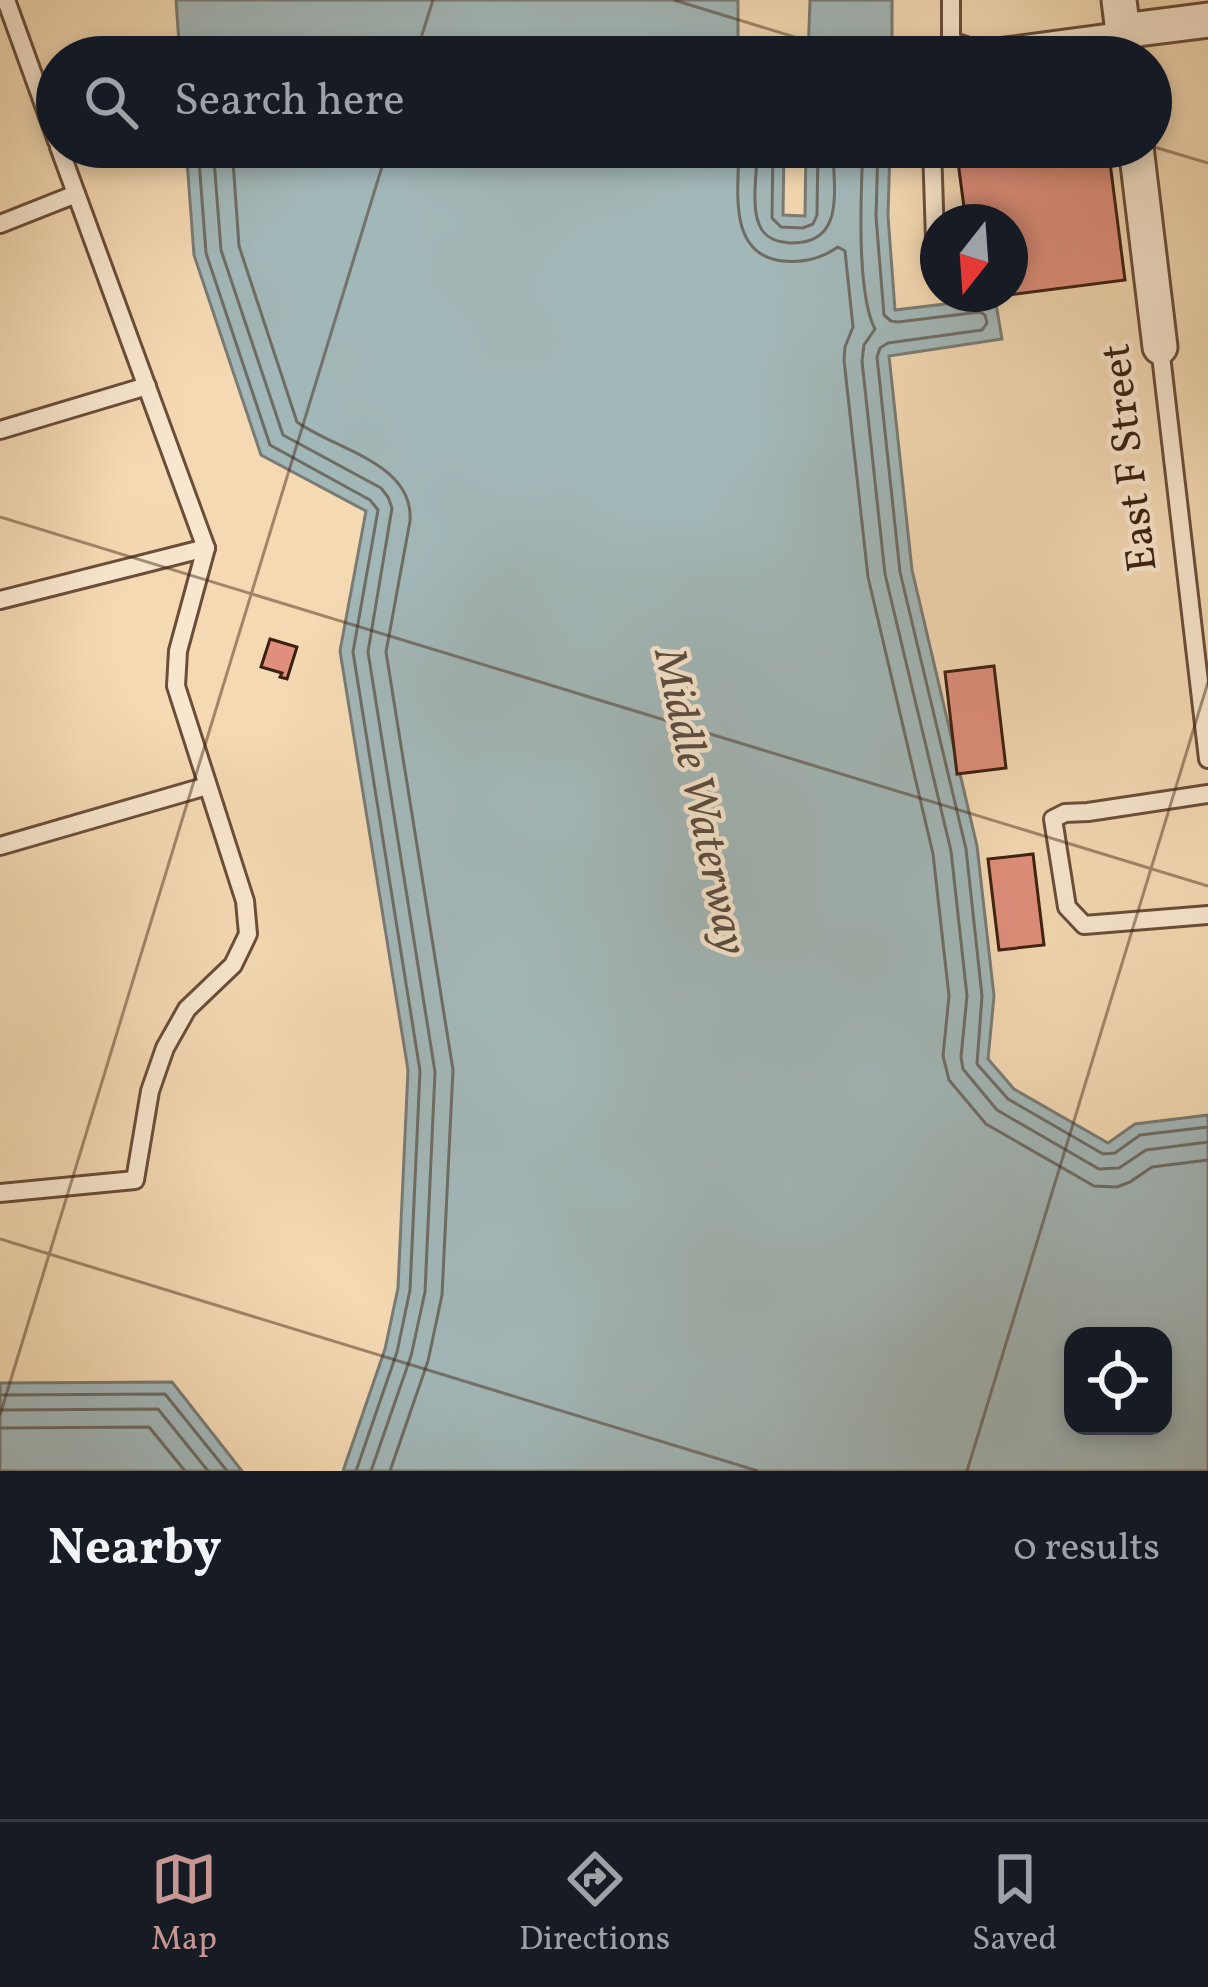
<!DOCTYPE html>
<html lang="en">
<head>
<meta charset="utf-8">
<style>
  body { margin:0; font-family:Vollkorn,serif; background:#242831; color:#f1f3f6 }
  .controls { position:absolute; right:36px; bottom:36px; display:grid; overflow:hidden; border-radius:24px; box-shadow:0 6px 18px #0003 }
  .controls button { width:108px; height:108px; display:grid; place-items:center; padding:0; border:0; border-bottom:3px solid #363941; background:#171b24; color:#f1f3f6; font:60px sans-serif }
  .compass { position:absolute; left:920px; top:204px; width:108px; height:108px; border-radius:50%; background:#171b24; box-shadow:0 6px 18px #0003; rotate:197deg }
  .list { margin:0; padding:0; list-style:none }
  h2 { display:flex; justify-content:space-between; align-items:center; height:156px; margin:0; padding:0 48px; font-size:51px }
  h2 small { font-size:39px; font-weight:400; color:#9ea1a6 }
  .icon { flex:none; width:66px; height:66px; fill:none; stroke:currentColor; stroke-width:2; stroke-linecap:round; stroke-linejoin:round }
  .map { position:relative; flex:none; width:1208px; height:1471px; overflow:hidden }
  .search { position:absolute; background:#171b24; box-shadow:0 6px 18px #0003; left:36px; right:36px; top:36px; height:132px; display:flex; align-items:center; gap:30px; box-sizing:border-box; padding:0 42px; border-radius:66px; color:#9ea1a6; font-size:45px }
  .sheet { height:348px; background:#171b24 }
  nav { display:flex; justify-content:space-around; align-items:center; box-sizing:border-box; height:168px; border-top:3px solid #363941; background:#171b24; font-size:33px; color:#9ea1a6 }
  nav a { display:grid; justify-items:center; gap:6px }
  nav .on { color:#c59692 }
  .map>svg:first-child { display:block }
  .water { fill:#a2b7b8; stroke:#797b75; stroke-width:3; fill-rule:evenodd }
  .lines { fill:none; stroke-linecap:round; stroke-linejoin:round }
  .shore { stroke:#6f6c64; stroke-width:3 }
  .building { fill:#e08f7c; stroke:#3c2010; stroke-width:3 }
  .lane-casing { stroke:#6a4e39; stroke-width:22 }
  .street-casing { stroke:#6a4e39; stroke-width:39 }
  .lane { stroke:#f8e6ce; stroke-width:16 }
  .street { stroke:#f8e6ce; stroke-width:33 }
  .ticks { fill:none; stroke:#3c2010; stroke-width:3; stroke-opacity:0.45 }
  .labels { text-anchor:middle; stroke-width:9; stroke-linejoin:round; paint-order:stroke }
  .street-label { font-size:42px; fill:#3c2010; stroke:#f8e6ce }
  .water-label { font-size:45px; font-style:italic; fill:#5b4d42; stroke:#f8e6ce }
</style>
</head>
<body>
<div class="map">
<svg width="1208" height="1471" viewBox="0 0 1208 1471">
  <rect width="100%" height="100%" fill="#f4d9b3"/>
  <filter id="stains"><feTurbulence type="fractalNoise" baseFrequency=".00167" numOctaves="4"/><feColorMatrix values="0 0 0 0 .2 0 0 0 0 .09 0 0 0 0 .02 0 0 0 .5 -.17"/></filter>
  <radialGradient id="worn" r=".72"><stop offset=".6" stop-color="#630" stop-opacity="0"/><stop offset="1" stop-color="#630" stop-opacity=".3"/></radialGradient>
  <!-- water -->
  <g class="water">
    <path d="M176,0h562v57h-558z"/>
    <path d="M810,0h82v57h-84z"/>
    <path d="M186,147h598l-1,68 22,1 1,-69h84l-2,69 7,94 100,-12 7,41 -113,17 23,214 65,276 17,150 -6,63 26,30 94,54 27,-19 73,-9v356h-865l42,-122 13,-61 10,-218 -68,-419 26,-140 -105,-56 -67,-200zM1073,1336h90v90h-90z"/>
    <path d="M172,1382l70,89h-242v-88z"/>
  </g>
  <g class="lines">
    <!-- shore -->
    <g class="shore">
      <path d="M198,147l8,106 64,192 100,55 8,10 -25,142 67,419 -10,219 -13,62 -41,119"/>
      <path d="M213,147l8,103 62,185 98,53 7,9 4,11 -24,144 67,420 -10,220 -14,64 -40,115"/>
      <path d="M232,147l7,99 58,176c39,28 117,41 113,99l-24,131 67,418 -11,225 -14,66 -38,110"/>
      <path d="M739,147c0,40 -13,108 44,114 21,2 38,-2 55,-14l7,4 8,76 -8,20 -1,13 24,217 65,277 16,142 -6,60 6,24 37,44 108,62 23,1 13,-5 22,-15 56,-7"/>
      <path d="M758,147c-1,20 -7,60 1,77 5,14 17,18 31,19 57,2 43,-56 43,-96"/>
      <path d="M773,147l-1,71 9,9 22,1 10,-4 4,-9 1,-68"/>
      <path d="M863,147c-2,43 -7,146 12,182l-11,16 -2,16 23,213 66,277 16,145 -6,61 2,12 34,41 102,59 20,-1 27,-18 62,-8"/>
      <path d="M878,147l-2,70 8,98 7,6 7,1 82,-10 5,3 2,8 -5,7 -94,13 -8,5 -3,9 23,215 66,277 16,147 -5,68 31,35 95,55 12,-1 25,-18 68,-8"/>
      <path d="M0,1395l165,-1 62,77"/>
      <path d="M0,1410l158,-1 50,62"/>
      <path d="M0,1428l149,-1 36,44"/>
    </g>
  </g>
  <!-- building -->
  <g class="building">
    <path d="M956,147h152l17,133 -149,19 -1,-5h35v-72h-44z"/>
    <path d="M270,639l27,8 -10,32 -7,-2 2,-4 -21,-6z"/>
    <path d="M994,666l12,102 -49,6 -12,-102z"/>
    <path d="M1033,854l11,91 -45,5 -11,-91z"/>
  </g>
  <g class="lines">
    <defs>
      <g id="lane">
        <path d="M6,0l51,141"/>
        <path d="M951,0v41l27,9 144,-19"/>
        <path d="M932,147l3,92"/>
        <path d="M0,224l76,-30"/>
        <path d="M1160,347l48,412"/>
        <path d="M0,430l147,-44"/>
        <path d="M0,600l206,-52"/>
        <path d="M1208,794l-120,18 -23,1 -12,6 14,88 17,18 124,-10"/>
        <path d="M0,846l207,-60"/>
        <path d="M0,1193l135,-13 15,-89 15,-43 22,-39 46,-44 15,-31 -3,-33 -69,-215 2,-35 28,-103 -147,-401"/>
      </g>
      <g id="street">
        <path d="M1119,0l7,57"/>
        <path d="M1122,31l86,-11"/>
        <path d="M1136,147l24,200"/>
      </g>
    </defs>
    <!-- lane casing -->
    <use href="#lane" class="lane-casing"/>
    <!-- street casing -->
    <use href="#street" class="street-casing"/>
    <!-- lane -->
    <use href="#lane" class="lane"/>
    <!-- street -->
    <use href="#street" class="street"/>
  </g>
  <!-- ticks -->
  <path class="ticks" d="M674,0l186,57M415,57l18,-57M1151,146l57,17M0,517l1208,369M0,1239l758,232M0,1415l388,-1268M967,1471l241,-789"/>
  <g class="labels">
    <!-- street labels -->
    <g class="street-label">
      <text transform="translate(1127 458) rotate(-97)" y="15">East F Street</text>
    </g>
    <!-- water labels -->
    <g class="water-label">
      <text transform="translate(703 801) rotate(78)" y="16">Middle Waterway</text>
    </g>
  </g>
  <rect width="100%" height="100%" filter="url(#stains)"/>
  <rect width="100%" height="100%" fill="url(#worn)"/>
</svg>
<div class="controls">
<button><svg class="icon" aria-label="locate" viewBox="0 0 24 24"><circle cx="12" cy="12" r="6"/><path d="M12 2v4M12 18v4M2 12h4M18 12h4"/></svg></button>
</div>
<svg class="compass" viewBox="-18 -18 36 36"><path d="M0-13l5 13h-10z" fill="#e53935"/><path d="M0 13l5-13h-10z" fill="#9ea1a6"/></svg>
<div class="search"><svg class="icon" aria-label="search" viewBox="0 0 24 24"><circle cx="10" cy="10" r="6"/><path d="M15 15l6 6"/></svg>Search here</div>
</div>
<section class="sheet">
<h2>Nearby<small>0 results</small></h2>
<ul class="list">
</ul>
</section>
<nav>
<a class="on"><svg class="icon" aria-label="map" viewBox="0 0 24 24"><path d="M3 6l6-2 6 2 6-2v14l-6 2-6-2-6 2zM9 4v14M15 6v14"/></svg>Map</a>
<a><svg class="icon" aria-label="directions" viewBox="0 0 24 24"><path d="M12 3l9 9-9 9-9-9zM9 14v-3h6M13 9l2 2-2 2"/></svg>Directions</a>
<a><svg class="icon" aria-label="saved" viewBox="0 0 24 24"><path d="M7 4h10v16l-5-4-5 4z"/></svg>Saved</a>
</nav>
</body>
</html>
